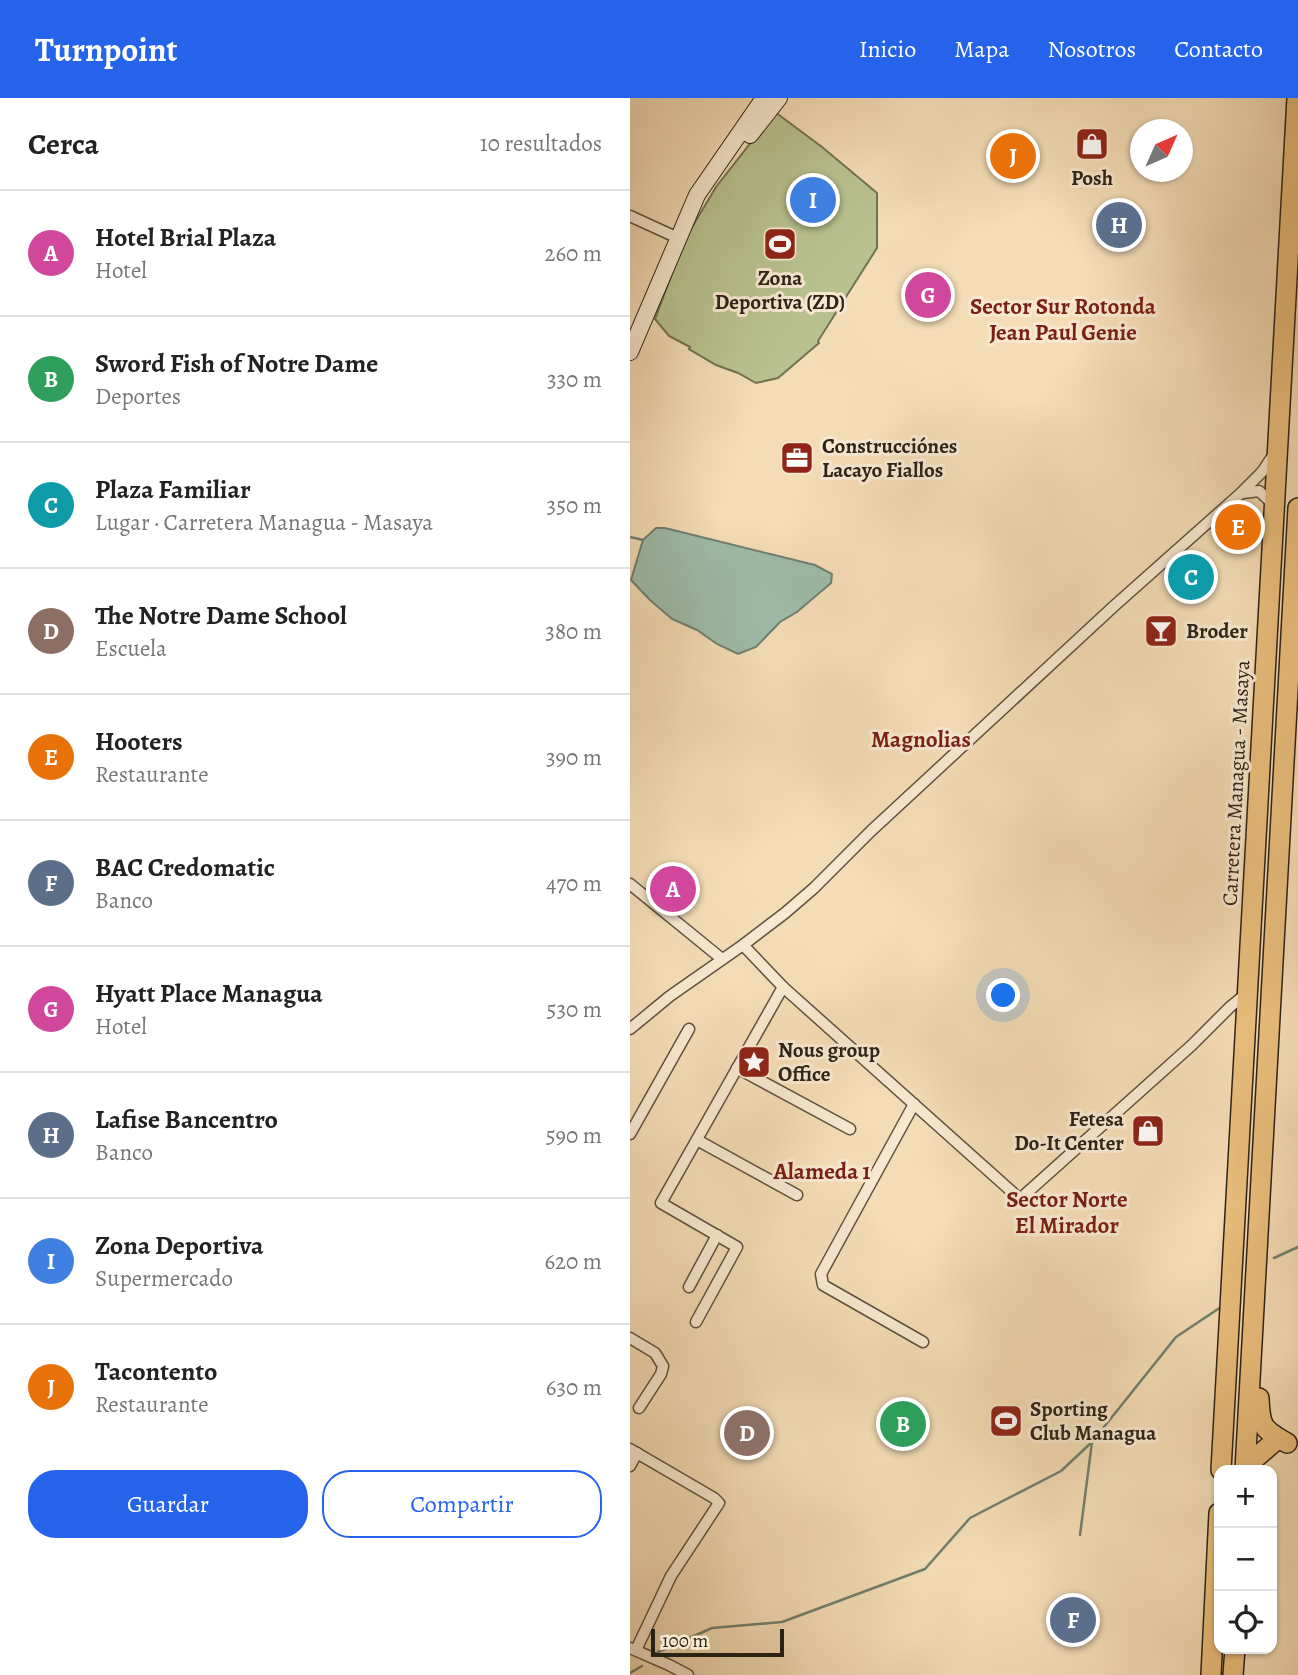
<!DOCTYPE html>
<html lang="es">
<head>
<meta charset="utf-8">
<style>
  body { margin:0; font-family:Alegreya,serif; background:#f6f6f6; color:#222 }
  .controls { position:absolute; right:21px; bottom:21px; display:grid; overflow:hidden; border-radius:14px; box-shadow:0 2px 5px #0004 }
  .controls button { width:63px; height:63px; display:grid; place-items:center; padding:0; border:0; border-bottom:2px solid #e0e0e0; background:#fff; color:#222; font:35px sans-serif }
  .compass { position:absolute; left:500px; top:21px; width:63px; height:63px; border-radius:50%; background:#fff; box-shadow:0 2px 5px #0004; rotate:45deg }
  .scale { position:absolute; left:21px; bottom:18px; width:133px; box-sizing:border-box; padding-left:7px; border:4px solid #2c2317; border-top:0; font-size:19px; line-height:24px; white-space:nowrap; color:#2c2317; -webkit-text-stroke:5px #f8e8d0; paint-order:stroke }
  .you { position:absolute; left:374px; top:898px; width:24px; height:24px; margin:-18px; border:5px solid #fff; border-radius:50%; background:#1a73e8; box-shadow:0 0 0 10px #1a73e833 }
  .badge { display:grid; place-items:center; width:46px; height:46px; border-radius:50%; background:#2563eb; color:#fff; font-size:23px; font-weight:700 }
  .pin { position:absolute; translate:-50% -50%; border:4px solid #fff; box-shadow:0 2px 7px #0006 }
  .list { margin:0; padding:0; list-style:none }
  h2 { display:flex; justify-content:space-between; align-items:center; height:91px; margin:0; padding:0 28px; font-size:30px }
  h2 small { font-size:23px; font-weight:400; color:#767676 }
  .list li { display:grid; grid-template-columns:46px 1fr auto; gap:21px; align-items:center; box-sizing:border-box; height:126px; padding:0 28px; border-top:2px solid #e0e0e0 }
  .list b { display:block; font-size:26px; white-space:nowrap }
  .list p { margin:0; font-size:23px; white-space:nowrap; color:#767676 }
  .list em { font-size:23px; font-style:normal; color:#767676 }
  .actions { display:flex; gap:14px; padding:21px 28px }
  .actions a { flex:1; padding:16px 0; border:2px solid #2563eb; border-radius:28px; text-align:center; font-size:24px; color:#2563eb }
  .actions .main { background:#2563eb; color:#fff }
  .icon { flex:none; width:38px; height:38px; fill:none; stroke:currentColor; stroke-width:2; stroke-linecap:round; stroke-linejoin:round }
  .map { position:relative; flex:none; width:668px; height:1577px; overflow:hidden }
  header { display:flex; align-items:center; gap:42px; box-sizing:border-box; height:98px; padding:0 35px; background:#2563eb; color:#fff }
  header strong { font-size:33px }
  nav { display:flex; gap:38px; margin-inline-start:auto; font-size:24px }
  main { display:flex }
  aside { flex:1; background:#fff }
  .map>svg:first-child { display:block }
  .green { fill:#b9c190; stroke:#727254; stroke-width:2 }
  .water { fill:#9dbca9; stroke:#707f6f; stroke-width:2 }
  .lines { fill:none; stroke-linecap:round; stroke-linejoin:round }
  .stream { stroke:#707f6f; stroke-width:2.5 }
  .street-casing { stroke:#5e513f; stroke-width:13 }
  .secondary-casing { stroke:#2c2317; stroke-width:18 }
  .highway-casing { stroke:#2c2317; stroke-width:22 }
  .street { stroke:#f8e8d0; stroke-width:10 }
  .secondary { stroke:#f8e8d0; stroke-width:16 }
  .highway { stroke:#eabe7b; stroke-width:19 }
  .labels { text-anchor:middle; stroke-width:6; stroke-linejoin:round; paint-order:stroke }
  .poi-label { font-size:21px; font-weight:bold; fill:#2c2317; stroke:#f8e8d0; text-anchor:start }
  .street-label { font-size:21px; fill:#2c2317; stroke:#f8e8d0 }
  .neighbourhood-label { font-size:23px; font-weight:bold; fill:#7a1f14; stroke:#f8e8d0 }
</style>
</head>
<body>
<header>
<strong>Turnpoint</strong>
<nav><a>Inicio</a><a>Mapa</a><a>Nosotros</a><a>Contacto</a></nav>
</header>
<main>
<aside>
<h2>Cerca<small>10 resultados</small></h2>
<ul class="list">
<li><span class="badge" style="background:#d1479c">A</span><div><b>Hotel Brial Plaza</b><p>Hotel</p></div><em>260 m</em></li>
<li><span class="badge" style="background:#2e9e5b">B</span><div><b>Sword Fish of Notre Dame</b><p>Deportes</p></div><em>330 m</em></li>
<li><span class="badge" style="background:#0f9aa8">C</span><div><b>Plaza Familiar</b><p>Lugar · Carretera Managua - Masaya</p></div><em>350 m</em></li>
<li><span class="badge" style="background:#8d6e63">D</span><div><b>The Notre Dame School</b><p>Escuela</p></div><em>380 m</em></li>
<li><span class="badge" style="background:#e8710a">E</span><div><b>Hooters</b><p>Restaurante</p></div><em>390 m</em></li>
<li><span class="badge" style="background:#5c6f8a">F</span><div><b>BAC Credomatic</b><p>Banco</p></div><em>470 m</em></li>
<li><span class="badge" style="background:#d1479c">G</span><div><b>Hyatt Place Managua</b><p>Hotel</p></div><em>530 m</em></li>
<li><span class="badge" style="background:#5c6f8a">H</span><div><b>Lafise Bancentro</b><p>Banco</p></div><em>590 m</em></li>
<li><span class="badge" style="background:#3f7fe0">I</span><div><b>Zona Deportiva</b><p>Supermercado</p></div><em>620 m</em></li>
<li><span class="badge" style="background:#e8710a">J</span><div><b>Tacontento</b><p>Restaurante</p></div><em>630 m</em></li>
</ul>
<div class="actions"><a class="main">Guardar</a><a>Compartir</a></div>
</aside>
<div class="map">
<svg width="668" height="1577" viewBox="0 0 668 1577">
  <rect width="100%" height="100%" fill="#f4dcb6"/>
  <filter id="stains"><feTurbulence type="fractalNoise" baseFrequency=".00286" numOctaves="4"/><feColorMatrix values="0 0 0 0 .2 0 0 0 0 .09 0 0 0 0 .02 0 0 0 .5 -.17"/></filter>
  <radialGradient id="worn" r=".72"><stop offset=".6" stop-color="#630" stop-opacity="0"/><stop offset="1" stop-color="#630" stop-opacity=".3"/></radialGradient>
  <!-- green -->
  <path class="green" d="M145,14l47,35 55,46v55l-59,93 1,2 -41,35 -22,5 -18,-10 -22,-8 -27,-16 1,-2 -21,-11 -14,-17 30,-80 31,-52z"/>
  <!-- water -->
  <g class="water">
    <path d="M26,430h9l150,37 17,9 -1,9 -34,29 -17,10 -24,25 -18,7 -21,-10 -20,-14 -25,-11 -22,-19 -19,-20 12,-40z"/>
    <path d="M278,1308l12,11 -23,25 -12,-11z"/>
  </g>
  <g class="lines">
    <!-- stream -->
    <g class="stream">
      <path d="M0,439l13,3"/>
      <path d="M644,1160l24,-11"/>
      <path d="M450,1437l12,-93 84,-105 45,-30"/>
      <path d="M28,1554l54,-24 70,-6 143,-53 45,-51 91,-47 31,-29"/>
      <path d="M0,1575l12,-7"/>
    </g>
    <defs>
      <g id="street">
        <path d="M0,118l48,22"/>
        <path d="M613,395l16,-2 14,13"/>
        <path d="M0,786l92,75"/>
        <path d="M153,889l237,212 172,-154 38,-38 17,-14"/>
        <path d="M0,931l40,-33 73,-51 42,-32 29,-25 57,-57 242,-224 127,-113 22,-22 12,-18"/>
        <path d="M107,970l113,61"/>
        <path d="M284,1006l-93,170 2,11 100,57"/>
        <path d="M0,1036l59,-105"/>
        <path d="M67,1042l100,55"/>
        <path d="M59,1189l28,-52"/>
        <path d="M66,1224l41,-75 -76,-44 122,-216 -40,-42"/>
        <path d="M0,1240l25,15 8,13 -2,8 -22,34"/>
        <path d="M0,1351l84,49 5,5 -48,73 -35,74"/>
        <path d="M0,1368l7,-13"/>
        <path d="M0,1550l39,17 19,10"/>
      </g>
      <g id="secondary">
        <path d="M120,37l29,-37"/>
        <path d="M0,254l67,-157 67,-97"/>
      </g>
      <g id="highway">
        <path d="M629,1300c1,28 3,31 28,45"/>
        <path d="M591,1372l76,-1372"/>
        <path d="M615,1372l53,-962"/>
        <path d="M619,1372l4,-10 21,-18"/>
        <path d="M581,1577l8,-162"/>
        <path d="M603,1577l2,-26"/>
      </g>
    </defs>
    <!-- street casing -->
    <use href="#street" class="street-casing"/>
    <!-- secondary casing -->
    <use href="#secondary" class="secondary-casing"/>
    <!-- highway casing -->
    <use href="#highway" class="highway-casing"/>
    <!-- street -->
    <use href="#street" class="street"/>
    <!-- secondary -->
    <use href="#secondary" class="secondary"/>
    <!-- highway -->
    <use href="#highway" class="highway"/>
  </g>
  <!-- icons -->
  <defs>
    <symbol id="shop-square" viewBox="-11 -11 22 22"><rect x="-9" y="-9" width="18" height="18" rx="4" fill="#8f2418" stroke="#f8e8d0"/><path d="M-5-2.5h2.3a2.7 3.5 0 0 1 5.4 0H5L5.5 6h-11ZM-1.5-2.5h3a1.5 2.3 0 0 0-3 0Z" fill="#fff"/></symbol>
    <symbol id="stadium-square" viewBox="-11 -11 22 22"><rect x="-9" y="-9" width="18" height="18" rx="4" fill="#8f2418" stroke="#f8e8d0"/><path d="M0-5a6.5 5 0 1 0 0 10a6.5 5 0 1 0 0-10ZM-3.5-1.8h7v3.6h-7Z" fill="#fff"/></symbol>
    <symbol id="office-square" viewBox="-11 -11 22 22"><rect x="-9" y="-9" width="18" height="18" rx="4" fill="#8f2418" stroke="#f8e8d0"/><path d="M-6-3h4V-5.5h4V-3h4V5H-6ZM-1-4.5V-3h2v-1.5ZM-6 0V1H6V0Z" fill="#fff"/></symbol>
    <symbol id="bar-square" viewBox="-11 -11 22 22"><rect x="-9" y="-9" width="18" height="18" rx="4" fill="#8f2418" stroke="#f8e8d0"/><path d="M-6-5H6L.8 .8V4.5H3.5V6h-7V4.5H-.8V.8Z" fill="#fff"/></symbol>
    <symbol id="sight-square" viewBox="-11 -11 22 22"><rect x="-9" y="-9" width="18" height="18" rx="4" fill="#8f2418" stroke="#f8e8d0"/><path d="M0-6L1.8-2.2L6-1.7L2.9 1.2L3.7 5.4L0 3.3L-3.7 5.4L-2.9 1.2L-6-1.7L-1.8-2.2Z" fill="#fff"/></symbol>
  </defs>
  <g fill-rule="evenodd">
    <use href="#shop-square" x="443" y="27" width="38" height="38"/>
    <use href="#stadium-square" x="131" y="127" width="38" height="38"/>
    <use href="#office-square" x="148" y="341" width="38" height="38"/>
    <use href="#bar-square" x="512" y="514" width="38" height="38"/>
    <use href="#sight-square" x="105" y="945" width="38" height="38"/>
    <use href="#shop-square" x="499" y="1014" width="38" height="38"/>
    <use href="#stadium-square" x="357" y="1304" width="38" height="38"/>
  </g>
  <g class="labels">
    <!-- poi labels -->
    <g class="poi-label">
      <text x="462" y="87" text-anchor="middle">Posh</text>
      <text x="150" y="187" text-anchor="middle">Zona<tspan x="150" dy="24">Deportiva (ZD)</tspan></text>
      <text x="192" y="355">Construcciónes<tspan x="192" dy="24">Lacayo Fiallos</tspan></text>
      <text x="556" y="540">Broder</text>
      <text x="148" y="959">Nous group<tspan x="148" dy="24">Office</tspan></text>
      <text x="494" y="1028" text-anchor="end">Fetesa<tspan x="494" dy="24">Do-It Center</tspan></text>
      <text x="400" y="1318">Sporting<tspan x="400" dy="24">Club Managua</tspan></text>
    </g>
    <!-- street labels -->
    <g class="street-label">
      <text transform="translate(606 685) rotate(-87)" y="7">Carretera Managua - Masaya</text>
    </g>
    <!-- neighbourhood labels -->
    <g class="neighbourhood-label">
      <text x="433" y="216">Sector Sur Rotonda<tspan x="433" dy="26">Jean Paul Genie</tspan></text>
      <text x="291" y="649">Magnolias</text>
      <text x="192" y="1081">Alameda 1</text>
      <text x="437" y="1109">Sector Norte<tspan x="437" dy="26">El Mirador</tspan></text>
    </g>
  </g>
  <rect width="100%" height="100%" filter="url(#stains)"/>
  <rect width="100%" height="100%" fill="url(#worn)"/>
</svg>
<div class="controls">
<button>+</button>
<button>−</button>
<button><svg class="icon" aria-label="locate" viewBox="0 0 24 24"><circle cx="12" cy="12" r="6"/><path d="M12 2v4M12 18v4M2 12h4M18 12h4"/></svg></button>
</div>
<svg class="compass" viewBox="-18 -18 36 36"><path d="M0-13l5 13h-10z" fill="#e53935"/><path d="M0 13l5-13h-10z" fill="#767676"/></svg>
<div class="scale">100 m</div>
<div class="you"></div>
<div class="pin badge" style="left:43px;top:791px;background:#d1479c">A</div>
<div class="pin badge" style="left:273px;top:1326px;background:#2e9e5b">B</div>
<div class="pin badge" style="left:561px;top:479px;background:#0f9aa8">C</div>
<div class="pin badge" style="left:117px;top:1335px;background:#8d6e63">D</div>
<div class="pin badge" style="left:608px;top:429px;background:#e8710a">E</div>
<div class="pin badge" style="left:443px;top:1522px;background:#5c6f8a">F</div>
<div class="pin badge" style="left:298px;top:197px;background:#d1479c">G</div>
<div class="pin badge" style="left:489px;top:127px;background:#5c6f8a">H</div>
<div class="pin badge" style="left:183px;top:102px;background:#3f7fe0">I</div>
<div class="pin badge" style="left:383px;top:58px;background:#e8710a">J</div>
</div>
</main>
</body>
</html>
